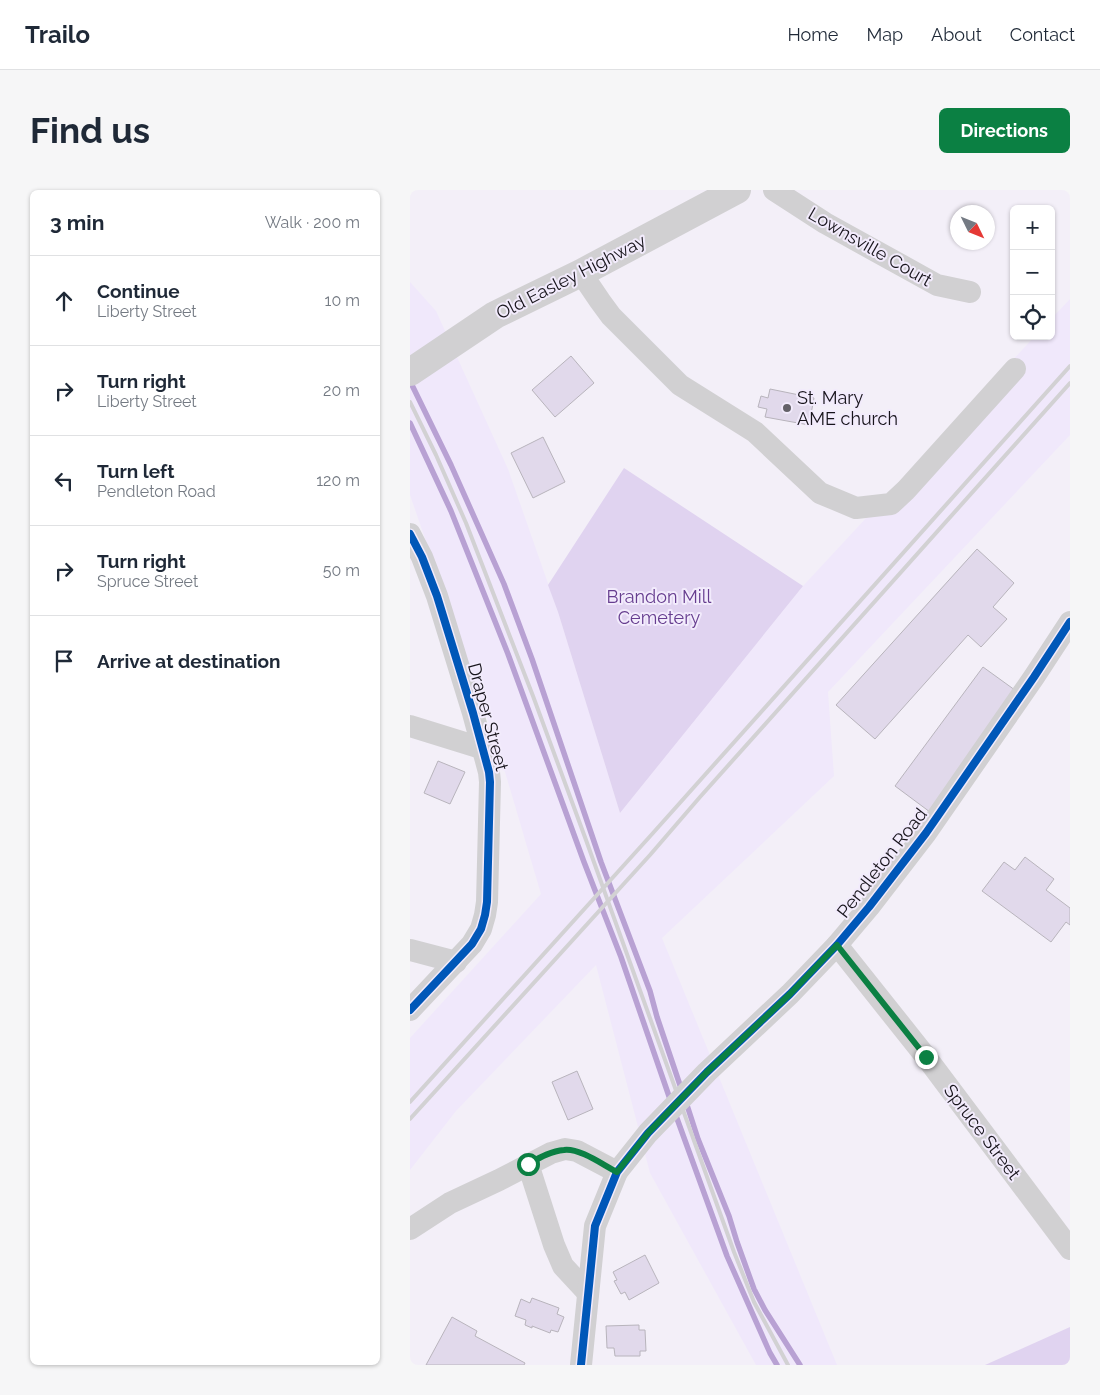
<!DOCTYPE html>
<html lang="en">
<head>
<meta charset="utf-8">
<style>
  body { margin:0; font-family:Raleway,sans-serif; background:#f6f6f7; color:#1f2937 }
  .controls { position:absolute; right:15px; top:15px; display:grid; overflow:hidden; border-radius:8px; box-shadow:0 1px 4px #0004 }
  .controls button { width:45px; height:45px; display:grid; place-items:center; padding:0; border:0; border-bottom:1px solid #e0e1e3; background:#fff; color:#1f2937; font:25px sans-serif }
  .compass { position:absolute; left:540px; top:15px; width:45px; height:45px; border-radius:50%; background:#fff; box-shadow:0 1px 4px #0004; rotate:133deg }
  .stop { position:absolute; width:15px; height:15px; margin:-11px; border:4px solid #0b8043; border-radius:50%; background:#fff }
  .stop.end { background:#0b8043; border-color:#fff; box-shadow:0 1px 5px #0008 }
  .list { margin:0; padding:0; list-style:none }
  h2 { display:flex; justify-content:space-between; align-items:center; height:65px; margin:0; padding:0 20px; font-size:21px }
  h2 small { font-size:16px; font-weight:400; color:#747a83 }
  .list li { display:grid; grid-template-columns:32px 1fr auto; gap:15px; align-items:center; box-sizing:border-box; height:90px; padding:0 20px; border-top:1px solid #e0e1e3 }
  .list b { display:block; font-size:19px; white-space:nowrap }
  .list p { margin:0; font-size:16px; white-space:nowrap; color:#747a83 }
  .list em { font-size:16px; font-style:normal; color:#747a83 }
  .icon { flex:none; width:28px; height:28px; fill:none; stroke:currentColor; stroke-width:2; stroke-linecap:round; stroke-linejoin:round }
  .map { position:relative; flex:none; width:660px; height:1175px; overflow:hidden; border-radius:8px }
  header { display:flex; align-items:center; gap:30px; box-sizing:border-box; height:70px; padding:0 25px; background:#fff; border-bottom:1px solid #e0e1e3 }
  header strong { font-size:24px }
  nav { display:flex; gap:28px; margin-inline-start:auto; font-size:18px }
  .intro { display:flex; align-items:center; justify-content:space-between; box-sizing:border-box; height:120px; padding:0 30px }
  h1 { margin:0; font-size:35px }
  .button { padding:12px 22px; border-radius:8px; background:#0b8043; color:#fff; font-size:18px; font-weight:700 }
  main { display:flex; gap:30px; padding:0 30px }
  aside { flex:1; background:#fff; border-radius:8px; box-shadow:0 1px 4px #0004 }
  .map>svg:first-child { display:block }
  .built { fill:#f0e8fb }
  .green { fill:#e0d3f0 }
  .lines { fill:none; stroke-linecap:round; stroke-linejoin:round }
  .stream { stroke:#b8a1d3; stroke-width:5.5 }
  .building { fill:#e1d9eb; stroke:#b8b4bc }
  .minor { stroke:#d1d0d2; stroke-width:22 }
  .major { stroke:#d1d0d2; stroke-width:28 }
  .rail { stroke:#d2d1d3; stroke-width:4 }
  .cycleway-casing { stroke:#f2ebfc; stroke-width:11 }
  .cycleway { stroke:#0057b8; stroke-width:8 }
  .route { stroke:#0b8043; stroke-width:6 }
  .poi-dot { fill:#646168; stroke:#f2ebfc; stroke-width:2 }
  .labels { text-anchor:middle; stroke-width:4; stroke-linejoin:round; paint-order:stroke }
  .street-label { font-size:18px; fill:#17141b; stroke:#f2ebfc }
  .poi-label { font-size:18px; fill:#17141b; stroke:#f2ebfc; text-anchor:start }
  .park-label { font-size:18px; fill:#663d8f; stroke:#f2ebfc }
</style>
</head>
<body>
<header>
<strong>Trailo</strong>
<nav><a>Home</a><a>Map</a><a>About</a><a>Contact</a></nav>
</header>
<div class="intro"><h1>Find us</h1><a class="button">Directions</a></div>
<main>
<aside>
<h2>3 min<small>Walk · 200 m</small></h2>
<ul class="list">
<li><svg class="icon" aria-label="ahead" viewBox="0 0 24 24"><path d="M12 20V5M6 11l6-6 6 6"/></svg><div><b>Continue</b><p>Liberty Street</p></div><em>10 m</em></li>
<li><svg class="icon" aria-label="right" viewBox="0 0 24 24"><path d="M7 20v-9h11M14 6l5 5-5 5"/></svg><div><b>Turn right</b><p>Liberty Street</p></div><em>20 m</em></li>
<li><svg class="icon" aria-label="left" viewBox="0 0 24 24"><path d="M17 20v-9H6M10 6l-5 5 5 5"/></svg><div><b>Turn left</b><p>Pendleton Road</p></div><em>120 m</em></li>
<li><svg class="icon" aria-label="right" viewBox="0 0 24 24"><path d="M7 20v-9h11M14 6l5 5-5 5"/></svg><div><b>Turn right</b><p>Spruce Street</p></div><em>50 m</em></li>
<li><svg class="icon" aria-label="arrive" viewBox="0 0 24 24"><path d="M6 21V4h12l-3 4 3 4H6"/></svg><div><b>Arrive at destination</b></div></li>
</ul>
</aside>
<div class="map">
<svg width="660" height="1175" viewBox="0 0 660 1175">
  <rect width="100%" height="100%" fill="#f3eff8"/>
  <!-- built -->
  <path class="built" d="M0,92l26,29 72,158 50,143 62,201 183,-227 232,-250h16v-17l19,-20v136l-242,257 6,84 -172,162 175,427h-81l-106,-192 -54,-208 -140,146 -46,59v-132l131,-144 -41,-139 -90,-260z"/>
  <!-- green -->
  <g class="green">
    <path d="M214,278l179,118 -183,227 -62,-201 -10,-27z"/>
    <path d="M660,1137v38h-85z"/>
  </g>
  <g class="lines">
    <!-- stream -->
    <g class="stream">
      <path d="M0,191l41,84 53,119 28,75 69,203 49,129 7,26 25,74"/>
      <path d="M0,233l41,88 57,143 76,208 37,95 50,145"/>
      <path d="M276,912l12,37 31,77 8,26 17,47 11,21 35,55"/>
      <path d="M265,923l52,143 43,97 7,12"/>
    </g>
  </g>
  <!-- building -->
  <g class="building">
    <path d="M161,166l23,27 -39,34 -23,-27z"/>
    <path d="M360,199l44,9 -5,27 -44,-8 2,-8 -9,-2 3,-11 7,2z"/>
    <path d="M133,247l22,45 -32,16 -22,-45z"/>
    <path d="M567,359l37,34 -21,24 14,12 -26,28 -13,-12 -93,104 -39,-34z"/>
    <path d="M573,477l36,26 -89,119 -35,-26z"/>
    <path d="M28,571l27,11 -15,32 -26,-11z"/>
    <path d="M615,667l29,22 -8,11 24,18v17l-4,-3 -15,20 -69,-51 22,-29 11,8z"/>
    <path d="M167,881l16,38 -25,11 -16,-38z"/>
    <path d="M235,1065l14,28 -30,17 -4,-8 -4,2 -7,-13 3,-1 -4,-8z"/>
    <path d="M122,1108l27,10 -2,6 7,3 -6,15 -7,-2 -1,3 -18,-7v2l-7,-3 1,-5 -11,-4 6,-17 9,4z"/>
    <path d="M42,1127l25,14 -2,5 50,27 -1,2h-98z"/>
    <path d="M229,1135v5h6l1,21h-6v5h-25l-1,-8h-7l-1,-22z"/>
  </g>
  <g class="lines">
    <!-- minor -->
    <g class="minor">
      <path d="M364,0l51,33 112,62 33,7"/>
      <path d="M171,83l19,28 11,15 69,69 75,47 65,61 36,15 35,-4 15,-14 109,-121"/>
      <path d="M0,344l12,23 15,39 36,117 16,59 1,10 -3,120 -2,13 -4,14 -9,15 -62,66"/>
      <path d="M0,536l71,22"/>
      <path d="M427,755l89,112 144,192"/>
      <path d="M0,760l46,12"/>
      <path d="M118,974l26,81 9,21 25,27"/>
      <path d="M0,1039l40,-26 49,-23 52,-27 14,-4 12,2 40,21"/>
      <path d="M171,1175l14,-139 22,-54 31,-39 59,-61 83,-78 47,-49 32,-38 57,-74 108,-156 36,-55"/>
    </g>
    <!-- major -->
    <path class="major" d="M0,182l85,-57 86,-42 156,-83"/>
    <!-- rail -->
    <g class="rail">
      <path d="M0,212l26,53 30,68 67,173 53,144 148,412 20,50 34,63"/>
      <path d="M0,912l243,-269 417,-467"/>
      <path d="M0,929l240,-264 50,-58 370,-414"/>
    </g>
    <defs>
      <g id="cycleway">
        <path d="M0,344l12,23 15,39 36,117 16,59 1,10 -3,120 -2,13 -4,14 -9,15 -62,66"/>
        <path d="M171,1175l14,-139 22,-54 31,-39 59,-61 83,-78 47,-49 32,-38 57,-74 108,-156 36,-55"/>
      </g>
    </defs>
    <!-- cycleway casing -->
    <use href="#cycleway" class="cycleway-casing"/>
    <!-- cycleway -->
    <use href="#cycleway" class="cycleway"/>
  </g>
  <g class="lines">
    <!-- route -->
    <path class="route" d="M118,974c11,-6 23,-13 36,-14 16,-2 39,15 53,22l31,-39 59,-61 83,-78 47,-49 89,112"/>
  </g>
  <!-- markers -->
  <circle class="poi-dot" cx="377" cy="218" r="5"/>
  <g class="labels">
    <!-- street labels -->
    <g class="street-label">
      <text transform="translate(460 57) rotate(30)" y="6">Lownsville Court</text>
      <text transform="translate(161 87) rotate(-27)" y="6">Old Easley Highway</text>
      <text transform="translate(78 527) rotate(75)" y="6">Draper Street</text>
      <text transform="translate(472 673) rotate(-52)" y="6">Pendleton Road</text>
      <text transform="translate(572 942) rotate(53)" y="6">Spruce Street</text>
    </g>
    <!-- poi labels -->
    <g class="poi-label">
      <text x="387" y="214">St. Mary<tspan x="387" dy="21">AME church</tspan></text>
    </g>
    <!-- park labels -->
    <g class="park-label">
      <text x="249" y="413">Brandon Mill<tspan x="249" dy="21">Cemetery</tspan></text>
    </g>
  </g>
</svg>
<div class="controls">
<button>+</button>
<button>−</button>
<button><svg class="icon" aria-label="locate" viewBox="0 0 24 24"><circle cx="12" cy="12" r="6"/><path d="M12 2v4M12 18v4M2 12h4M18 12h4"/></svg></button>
</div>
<svg class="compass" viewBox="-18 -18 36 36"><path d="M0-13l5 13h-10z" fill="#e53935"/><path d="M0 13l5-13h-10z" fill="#747a83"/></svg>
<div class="stop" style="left:118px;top:974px"></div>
<div class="stop end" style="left:516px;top:867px"></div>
</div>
</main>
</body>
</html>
